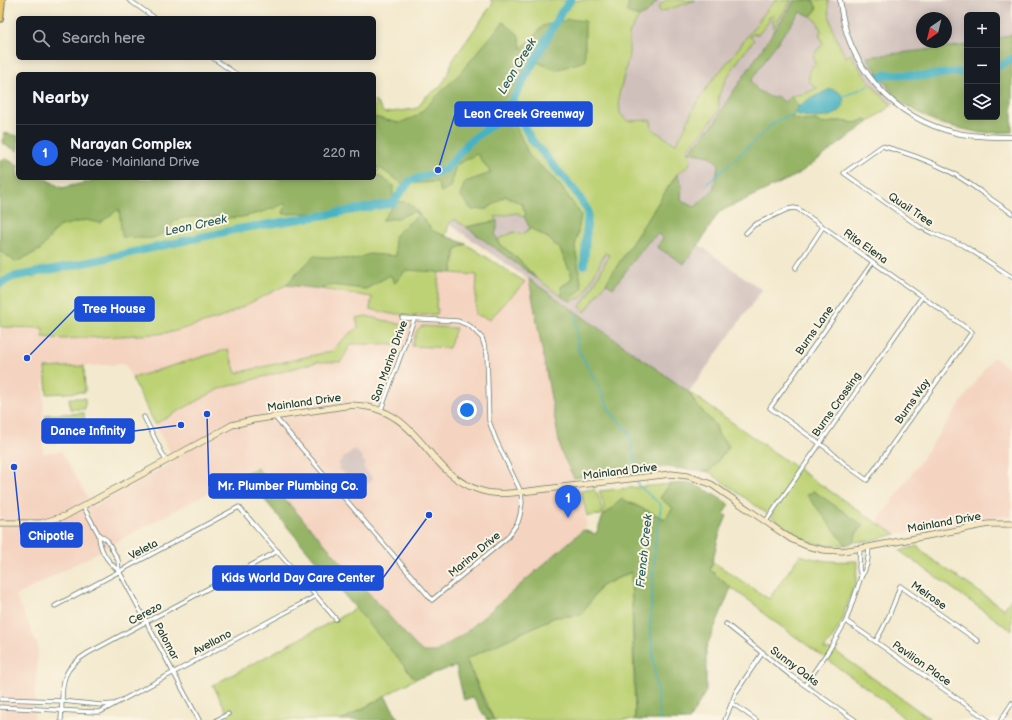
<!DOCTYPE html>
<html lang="en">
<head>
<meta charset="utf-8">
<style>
  body { margin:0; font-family:"Balsamiq Sans",sans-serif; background:#242831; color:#f1f3f6 }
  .controls { position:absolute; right:12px; top:12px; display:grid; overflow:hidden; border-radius:6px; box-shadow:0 2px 10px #0003 }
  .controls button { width:36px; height:36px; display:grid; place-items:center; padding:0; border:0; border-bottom:1px solid #363941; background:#171b24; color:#f1f3f6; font:20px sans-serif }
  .compass { position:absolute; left:916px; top:12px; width:36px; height:36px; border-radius:50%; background:#171b24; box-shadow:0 2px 10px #0003; rotate:215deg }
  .you { position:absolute; left:467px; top:410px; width:14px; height:14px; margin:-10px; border:3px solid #fff; border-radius:50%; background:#1a73e8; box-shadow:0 0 0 6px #1a73e833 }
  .badge { display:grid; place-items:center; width:26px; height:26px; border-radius:50%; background:#2563eb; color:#fff; font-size:13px; font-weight:700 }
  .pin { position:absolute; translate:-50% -33px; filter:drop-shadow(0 1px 2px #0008) }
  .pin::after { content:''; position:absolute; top:21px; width:14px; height:12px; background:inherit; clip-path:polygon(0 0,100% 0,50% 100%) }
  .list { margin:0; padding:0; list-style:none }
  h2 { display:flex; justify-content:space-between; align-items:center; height:52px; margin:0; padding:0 16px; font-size:17px }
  h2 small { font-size:13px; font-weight:400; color:#9ea1a6 }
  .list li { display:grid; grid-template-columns:26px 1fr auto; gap:12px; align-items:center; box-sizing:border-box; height:56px; padding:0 16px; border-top:1px solid #363941 }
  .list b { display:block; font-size:15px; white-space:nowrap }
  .list p { margin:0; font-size:13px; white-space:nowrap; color:#9ea1a6 }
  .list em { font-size:13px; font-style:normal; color:#9ea1a6 }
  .icon { flex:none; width:22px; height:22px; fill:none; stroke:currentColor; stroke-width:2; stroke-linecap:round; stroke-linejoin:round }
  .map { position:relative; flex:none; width:1012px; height:720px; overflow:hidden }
  .search { position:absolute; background:#171b24; box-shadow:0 2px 10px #0003; left:16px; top:16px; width:360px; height:44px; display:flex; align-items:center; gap:10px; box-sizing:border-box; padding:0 14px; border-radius:6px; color:#9ea1a6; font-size:15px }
  .panel { position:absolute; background:#171b24; box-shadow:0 2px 10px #0003; left:16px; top:72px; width:360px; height:108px; border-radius:6px }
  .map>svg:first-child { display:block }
  .built { fill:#f4d3c0; fill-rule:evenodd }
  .industrial { fill:#d0c0bc; fill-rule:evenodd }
  .green { fill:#bdd275; stroke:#6e8854 }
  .forest { fill:#96b466; stroke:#5a784d }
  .water { fill:#46b2c2; stroke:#32787b }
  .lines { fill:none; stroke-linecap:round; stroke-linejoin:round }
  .stream { stroke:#46b2c2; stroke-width:1.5 }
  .river { stroke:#46b2c2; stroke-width:8 }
  .minor-casing { stroke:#69796a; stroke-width:5 }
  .tertiary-casing { stroke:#69796a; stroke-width:6 }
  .secondary-casing { stroke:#69796a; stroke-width:7 }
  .primary-casing { stroke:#69796a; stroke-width:8 }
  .minor { stroke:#fff; stroke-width:3.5 }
  .tertiary { stroke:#fff; stroke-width:4.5 }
  .secondary { stroke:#f8e8c3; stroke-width:5.5 }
  .primary { stroke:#edc569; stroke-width:6 }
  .labels { text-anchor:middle; stroke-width:4; stroke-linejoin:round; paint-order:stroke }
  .street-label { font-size:11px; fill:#1f3d34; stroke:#fcf5e5 }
  .water-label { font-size:12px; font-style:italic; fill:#2b605f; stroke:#fcf5e5 }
  .leader { fill:none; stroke:#1d4ed8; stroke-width:1.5 }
  .callout-dot { fill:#1d4ed8; stroke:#fcf5e5; stroke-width:1.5 }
  .callout { fill:#1d4ed8; stroke:#1d4ed8; stroke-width:1.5 }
  .callout-label { font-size:12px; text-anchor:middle; font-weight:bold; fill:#fff }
</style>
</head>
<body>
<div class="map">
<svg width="1012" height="720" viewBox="0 0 1012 720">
  <rect width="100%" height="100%" fill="#fcf5e5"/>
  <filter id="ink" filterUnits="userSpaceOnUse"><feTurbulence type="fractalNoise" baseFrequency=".025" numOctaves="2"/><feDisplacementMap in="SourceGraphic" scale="8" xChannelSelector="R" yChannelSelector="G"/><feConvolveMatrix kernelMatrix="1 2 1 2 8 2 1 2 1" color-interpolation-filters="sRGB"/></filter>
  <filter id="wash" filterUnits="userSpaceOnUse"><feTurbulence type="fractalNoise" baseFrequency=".012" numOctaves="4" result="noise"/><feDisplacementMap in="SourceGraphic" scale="16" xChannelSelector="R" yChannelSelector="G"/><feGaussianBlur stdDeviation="0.9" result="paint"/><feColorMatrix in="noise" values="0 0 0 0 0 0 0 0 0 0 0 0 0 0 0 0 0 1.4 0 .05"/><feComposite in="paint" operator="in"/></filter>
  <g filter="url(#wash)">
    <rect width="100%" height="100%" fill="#f3e9ce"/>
    <!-- built -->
    <g class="built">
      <path d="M299,266l69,1 161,12 32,173 20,41 6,33 -161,139 -169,-197 -14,6 -227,122 22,50 -4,74h-34v-394l2,1 41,1zM125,364l29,59 21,38 -82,46 -32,-56 -18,2 1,-85z"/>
      <path d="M993,357l19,13v147l-15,-1 -101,18 -19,-11z"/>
    </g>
    <!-- industrial -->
    <g class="industrial">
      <path d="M643,0h369v34l-15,5v-24h-30v30l-99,12 30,44 -101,74 -78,37 -20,33 63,45 -73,102 -240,-168 78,-80zM922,18h24v24h-24z"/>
      <path d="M354,449l9,9 -1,1 4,5 -3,3 10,12 -15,13 -9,-14 -11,-10 2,-2 -2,-3z"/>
    </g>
    <!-- green -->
    <g class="green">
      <path d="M490,0h153l-10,14 6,3 -10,17v22l-10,39 1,18 7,8 24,-1 1,9 23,15 8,-12 11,-25 16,-24 21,-25 38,-51 7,-7h16l-19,28v-13l-4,2v4l-10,13h-7l-2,3 4,3c-13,17 -28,35 -35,55 -1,5 1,10 -1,15 -8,15 -20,27 -31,39l4,11 -3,6 -11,8 -71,109 -21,29 -5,-6 9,-12 20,-39 -4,-2 -19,38 -6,7 -10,3 12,-13 -7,-41 6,-32 -22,-31 -30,-29 -42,54 18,-13 17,8 4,10 -2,3 -7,-4 -22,4 2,4 -31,6 -12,-8 -5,5 -13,48h3l-3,36 2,1 -1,5 -34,3 -1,-3h-11l-21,-5 2,-12 -51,-8 10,-4 35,4 24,-14 5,7 11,-12 -103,-4 -17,19 -66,33 -48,14 -15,2 -93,5 -21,-2v-9l-41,-1 -2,-1v-160l18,12 39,10 91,-7 15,-3h211v-78l3,3 7,10 31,-4 5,-4 4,-7 16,-11 7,-11 6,-16 40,-57z"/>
      <path d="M665,0h31l-35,12 -3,-4z"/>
      <path d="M813,0h15c0,20 8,40 18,57l5,-3c12,21 23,35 41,51l-22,16 -5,-2 -9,4 -17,-2 -17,3 -6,-4 -13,1 -11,-3 3,-7 4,-6 -9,-9 16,-3 12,-5 -4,-1 -5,-6v-11l6,-6 -2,-9 10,-11 -4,-10 2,-3 -4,-10 -6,-5 6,-7z"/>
      <path d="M530,228l18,10 12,11 12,27 -2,5 -9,6 1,10 -26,-19 -17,-18 -18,-15 -3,-6 16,-7 8,3z"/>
      <path d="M466,244l59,38 -36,38 -5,-3 -9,-2 2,-40 -25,-2 4,-24z"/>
      <path d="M366,316l37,9 3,4 -6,15h-49l-10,18h-24l-98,27 -64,35 -23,-46 96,-29 8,24 96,-22 12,-13 11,-8 3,-3 -2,-9z"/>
      <path d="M422,326l34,2 -7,20 -37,-2 5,-16z"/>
      <path d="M84,366l1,26 -38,2 -2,-26z"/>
      <path d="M689,392l116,82 72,49 19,11 -27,7 -15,1 2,-9 8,-7 -57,-31 39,50h-17l-16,-2 -15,-7 -89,-64 20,-26 -11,-12 -2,-8 -21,-23z"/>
      <path d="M69,398h16v11h-15z"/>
      <path d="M84,413l1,28 -38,1 -1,-27z"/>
      <path d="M670,484l-10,14 13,10 -8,11 -43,-20 -19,17 1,-11 -5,-14z"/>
      <path d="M594,489c5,8 9,16 7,26l-14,1 -6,-25z"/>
      <path d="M917,546l13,12 74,51 8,-11v33l-112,-80z"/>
      <path d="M800,555c23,7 34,7 57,6l-1,20 -10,27 -4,13 -9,16 -9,12 11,2 94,67v2h-23l-24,-21 -118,-85 -7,-8 -26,-18 -21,-18 3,-8 56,37z"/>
      <path d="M631,572l4,148h-141l-28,-61 89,-42 26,-2 20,-29z"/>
      <path d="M357,608l58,71 -73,41h-111l-18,-35z"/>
    </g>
    <!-- forest -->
    <g class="forest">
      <path d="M629,0h29l-11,13 -8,4 -12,-5z"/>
      <path d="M795,0h18l4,9 -6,7 -11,-4 -29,39 -20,30 6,9 15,8 5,-2 7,6 6,-6 9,9 -4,6 -3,7 11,3 13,-1 6,4 17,-3 17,2 9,-4 5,2 -73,54 -78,37 -20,32 -15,20 -27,-17 6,-9 -5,-4 -10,8 -35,46 -7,-5 71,-109 5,11 -1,16 14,6 18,-17 6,-26 -9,-8 -21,-4 27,-31 5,-11z"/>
      <path d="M569,19l16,2v40l-29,9 -19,-8 -21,36 7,15 -8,11 14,31 30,29 22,31 -6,32 7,42 -12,12 -8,-4 -1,-10 9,-6 2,-5 -12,-27 -12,-11 -18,-10 -6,-11 2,-3 -4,-10 -17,-8 -18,13 -15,1 -12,-15 5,-13 26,-9 -14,-19 -21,11 -6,22 -9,5 -4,-10 -34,2 -29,-20v-47l25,6 18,-7 44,-44 42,-50 15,12 4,15 21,-23z"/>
      <path d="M1012,34v98l-32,1 -43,-10 -39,-22 -31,-44 100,-12v72h30v-78z"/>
      <path d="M4,133l14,3v15l-15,-7z"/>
      <path d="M6,159l12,6v13h26l18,10 43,-10h34l1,2 13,-2h221v-5l19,12v14l3,2 14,2 23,28 33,13 -10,5 -4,24 -46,-3 -11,13 -5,-8 -24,14 -35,-4 -10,4 -35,-4 28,-29 35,3 5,1 15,-6 27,2 -2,-20 25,-22 -7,-2 -14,6 -16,2 12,-15 -2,-4 -74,14 -7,-2 -28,1 3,-11c-14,6 -28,11 -44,14 -22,3 -43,-4 -67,3 -16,24 -27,18 -53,17l-3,-28 -19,14 -14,-3 -28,7 -18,23 -24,12 -16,-11v-91z"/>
      <path d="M497,221v8l-2,6 6,10 18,15 17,18 -70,-51z"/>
      <path d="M529,279l160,113 6,11 21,23 2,8 11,12 -20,26 -42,-5 -93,11 -13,-26z"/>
      <path d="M257,468l158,177 8,7h13l30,-20 117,-102 13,4 7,-18 19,-17 43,20 8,-11 -13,-10 10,-14 20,-1 18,8 21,13 -5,9 3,3 -7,16 -10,38 21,18 -25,60v43l-17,29h-54v-41l-4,-107 -30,14 -20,29 -26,2 -89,42 19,45 9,16h-7l-14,-23 -9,3 -8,-34 -41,13 -172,-205z"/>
      <path d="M814,491l50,35 -8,7 -2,9 -8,3 -39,-50z"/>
      <path d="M385,696l14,24h-57z"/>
    </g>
    <!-- water -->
    <path class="water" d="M830,89c18,3 18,20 3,26 -11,4 -28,3 -38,-2v-2c9,-12 23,-15 35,-22z"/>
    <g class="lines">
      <!-- stream -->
      <g class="stream">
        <path d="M841,96l6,-1 21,-9"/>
        <path d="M707,184l26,-23 43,-40 21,-8"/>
        <path d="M577,314l-1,11 2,25 18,31 14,30 19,22 6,27 2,16"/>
        <path d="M637,480l1,5 23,20 -6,38 -5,84 10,93"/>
      </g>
      <!-- river -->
      <g class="river">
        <path d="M997,67l15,-8"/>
        <path d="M878,78l10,-4 36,2 43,-5"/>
        <path d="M511,103l20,36 45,53 12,19 -4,54"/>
        <path d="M401,192l9,-11 36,-12 22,-26 31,-24 12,-16 51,-92 9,-11"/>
        <path d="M0,284l12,-7 68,-13 158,-35 88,-14 67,-12 5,-7"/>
      </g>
    </g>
  </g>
  <g filter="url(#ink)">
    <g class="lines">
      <defs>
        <g id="minor">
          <path d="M129,0l26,18"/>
          <path d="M213,58l23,16"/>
          <path d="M374,168l1,1"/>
          <path d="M1012,213c-23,-14 -43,-32 -67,-44 -20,-10 -41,-17 -63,-23l-38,27 76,54 12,6 31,12 49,32"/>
          <path d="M746,233l8,-8 34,-16 6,-1 4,1 174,123 -105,148 -21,-15 -17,-15 -59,-42 103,-146"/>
          <path d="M796,268l27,-41"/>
          <path d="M381,410l33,-91"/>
          <path d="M274,416l158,184 76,-63 10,-15 2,-7 2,-12 -1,-11 -25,-52 -7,-19 -2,-67 -5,-16 -12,-12 -12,-5 -56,-3"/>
          <path d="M144,417l22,44"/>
          <path d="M83,506l16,29 8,5 11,20 1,11 80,149"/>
          <path d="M766,521l156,-224"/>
          <path d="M99,535c0,15 9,27 20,36"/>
          <path d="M860,548l-1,20 2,9"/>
          <path d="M55,606l184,-99 97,112"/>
          <path d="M846,621l142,99"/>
          <path d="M726,624l64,51 65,45"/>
          <path d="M876,641c10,-17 18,-36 24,-55l78,55"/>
          <path d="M805,685l24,-35 17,-29 15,-44c7,-9 7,-19 8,-30"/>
          <path d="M0,699l62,2 39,4 12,-1"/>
          <path d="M732,703l24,17"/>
          <path d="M0,707l94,5h6l216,-116"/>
          <path d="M61,720c3,-32 -5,-48 27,-67l190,-102"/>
          <path d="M217,720l11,-6"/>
          <path d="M725,720l11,-28 27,-40"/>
          <path d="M1001,720l11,-17"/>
        </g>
        <path id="tertiary" d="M840,0c6,65 53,119 117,133 18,4 37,4 55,4"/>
        <path id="secondary" d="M0,523h41l24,-7 158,-86 9,-5 21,-5 98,-15c71,2 72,67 128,85 14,5 28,4 42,2l150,-18 17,2 23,8 80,55 16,7 17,4 18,1 27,-4 120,-23h23"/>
        <path id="primary" d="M0,19l2,-19"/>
      </defs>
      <!-- minor casing -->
      <use href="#minor" class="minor-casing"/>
      <!-- tertiary casing -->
      <use href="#tertiary" class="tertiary-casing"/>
      <!-- secondary casing -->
      <use href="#secondary" class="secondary-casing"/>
      <!-- primary casing -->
      <use href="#primary" class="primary-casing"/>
      <!-- minor -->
      <use href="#minor" class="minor"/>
      <!-- tertiary -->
      <use href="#tertiary" class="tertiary"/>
      <!-- secondary -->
      <use href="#secondary" class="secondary"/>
      <!-- primary -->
      <use href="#primary" class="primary"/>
    </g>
  </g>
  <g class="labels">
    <!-- street labels -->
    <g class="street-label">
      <text transform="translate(911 209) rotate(34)" y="4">Quail Tree</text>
      <text transform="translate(866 246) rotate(35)" y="4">Rita Elena</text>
      <text transform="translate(814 330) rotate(-55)" y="4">Burns Lane</text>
      <text transform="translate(389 361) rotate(-70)" y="4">San Marino Drive</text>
      <text transform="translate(912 401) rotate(-55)" y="4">Burns Way</text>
      <text transform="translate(304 402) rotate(-8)" y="4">Mainland Drive</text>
      <text transform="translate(836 404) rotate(-55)" y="4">Burns Crossing</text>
      <text transform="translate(620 471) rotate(-7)" y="4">Mainland Drive</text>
      <text transform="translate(944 522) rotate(-10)" y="4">Mainland Drive</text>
      <text transform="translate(143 549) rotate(-28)" y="4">Veleta</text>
      <text transform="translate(474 554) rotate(-40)" y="4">Marina Drive</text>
      <text transform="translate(929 595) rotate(35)" y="4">Melrose</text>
      <text transform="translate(145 613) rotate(-28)" y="4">Cerezo</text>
      <text transform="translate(167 641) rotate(62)" y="4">Palomar</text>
      <text transform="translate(212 642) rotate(-28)" y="4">Avellano</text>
      <text transform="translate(922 663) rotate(35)" y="4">Pavilion Place</text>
      <text transform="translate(795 666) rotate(37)" y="4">Sunny Oaks</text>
    </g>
    <!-- water labels -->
    <g class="water-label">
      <text transform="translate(517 66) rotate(-59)" y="4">Leon Creek</text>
      <text transform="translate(196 225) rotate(-12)" y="4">Leon Creek</text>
      <text transform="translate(644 551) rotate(-84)" y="4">French Creek</text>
    </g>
  </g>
  <!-- callouts -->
  <path class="leader" d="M438 170L455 114M27 358L75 309M181 425L134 431M207 414L209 486M14 467L21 535M429 515L383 578"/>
  <g class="callout-dot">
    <circle cx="438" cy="170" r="4"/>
    <circle cx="27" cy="358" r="4"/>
    <circle cx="181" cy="425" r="4"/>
    <circle cx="207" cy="414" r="4"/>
    <circle cx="14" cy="467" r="4"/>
    <circle cx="429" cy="515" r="4"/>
  </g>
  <g class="callout">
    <rect x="455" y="102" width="137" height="24" rx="4"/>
    <rect x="75" y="297" width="79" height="24" rx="4"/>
    <rect x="42" y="419" width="92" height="24" rx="4"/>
    <rect x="209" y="474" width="157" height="24" rx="4"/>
    <rect x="21" y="523" width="61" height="24" rx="4"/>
    <rect x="213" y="566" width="170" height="24" rx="4"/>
  </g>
  <g class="callout-label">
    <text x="524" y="118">Leon Creek Greenway</text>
    <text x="114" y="313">Tree House</text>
    <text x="88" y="435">Dance Infinity</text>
    <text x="288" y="490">Mr. Plumber Plumbing Co.</text>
    <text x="51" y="540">Chipotle</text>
    <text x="298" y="582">Kids World Day Care Center</text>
  </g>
</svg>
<div class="controls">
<button>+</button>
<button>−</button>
<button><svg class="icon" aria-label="layers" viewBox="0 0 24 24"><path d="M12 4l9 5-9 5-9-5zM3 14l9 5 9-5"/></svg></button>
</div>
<svg class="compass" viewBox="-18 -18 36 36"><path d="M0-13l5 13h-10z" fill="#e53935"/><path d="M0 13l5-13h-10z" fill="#9ea1a6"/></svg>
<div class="you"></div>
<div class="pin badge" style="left:568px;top:518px">1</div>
<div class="search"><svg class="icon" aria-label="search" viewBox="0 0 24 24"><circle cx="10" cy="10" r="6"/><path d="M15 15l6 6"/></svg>Search here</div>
<section class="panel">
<h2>Nearby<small></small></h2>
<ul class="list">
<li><span class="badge">1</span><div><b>Narayan Complex</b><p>Place · Mainland Drive</p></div><em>220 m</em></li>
</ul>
</section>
</div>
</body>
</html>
